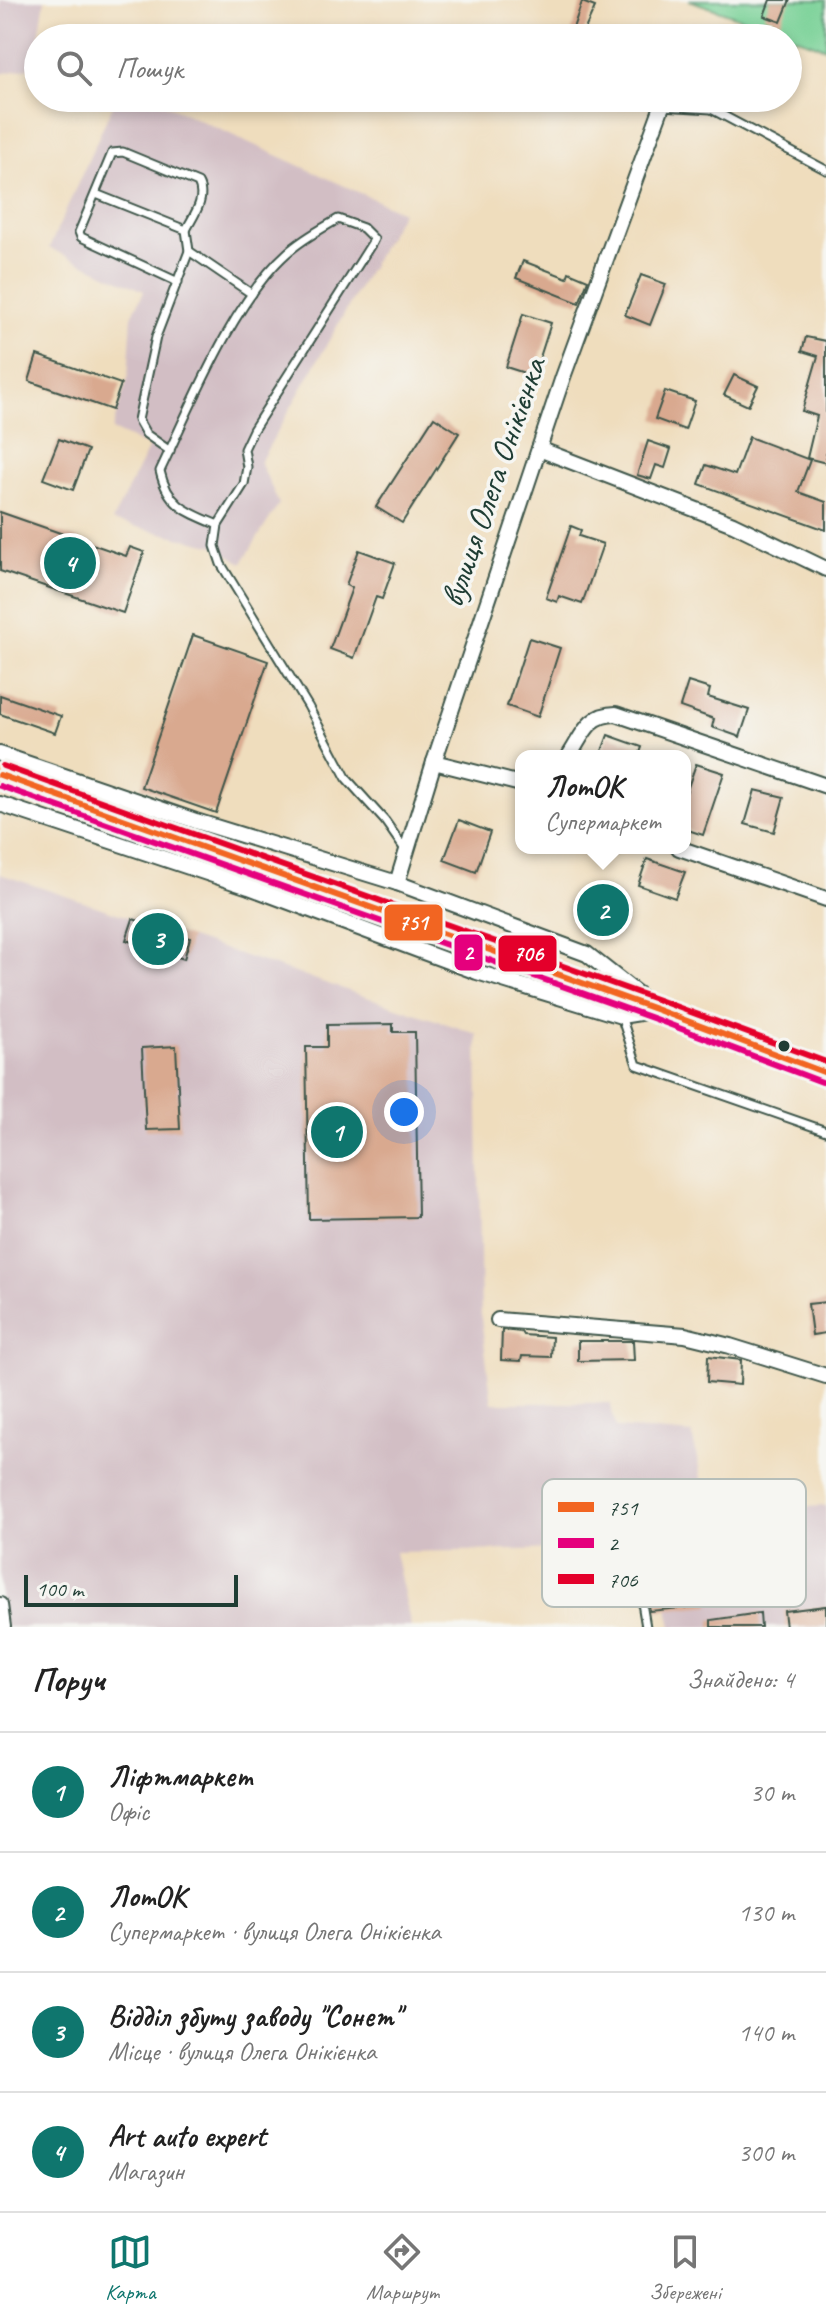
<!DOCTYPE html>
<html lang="uk">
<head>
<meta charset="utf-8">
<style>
  body { margin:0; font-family:Caveat,sans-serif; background:#f2f2f2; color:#222 }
  .scale { position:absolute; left:24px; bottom:20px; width:214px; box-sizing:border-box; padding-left:8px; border:4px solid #1f3d34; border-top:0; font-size:22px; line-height:28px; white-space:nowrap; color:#1f3d34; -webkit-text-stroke:6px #f6f6f2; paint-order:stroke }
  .you { position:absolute; left:404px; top:1112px; width:28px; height:28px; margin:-20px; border:6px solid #fff; border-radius:50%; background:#1a73e8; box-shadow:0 0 0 12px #1a73e833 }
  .badge { display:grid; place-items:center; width:52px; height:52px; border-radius:50%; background:#0f766e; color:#fff; font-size:26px; font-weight:700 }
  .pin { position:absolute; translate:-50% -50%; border:4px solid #fff; box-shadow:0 2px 8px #0006 }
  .popup { position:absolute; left:515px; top:750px; width:176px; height:104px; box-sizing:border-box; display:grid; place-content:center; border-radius:16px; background:#fff; filter:drop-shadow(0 2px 6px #0005); font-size:26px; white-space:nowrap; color:#767676 }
  .popup b { font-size:30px; color:#222 }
  .popup::after { content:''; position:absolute; left:50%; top:100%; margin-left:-16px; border:16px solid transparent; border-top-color:#fff }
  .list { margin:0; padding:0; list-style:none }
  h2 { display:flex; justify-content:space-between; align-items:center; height:104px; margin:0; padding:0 32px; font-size:34px }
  h2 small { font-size:26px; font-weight:400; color:#767676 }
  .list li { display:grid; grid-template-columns:52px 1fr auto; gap:24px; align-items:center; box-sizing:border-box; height:120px; padding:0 32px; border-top:2px solid #e0e0e0 }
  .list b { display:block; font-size:30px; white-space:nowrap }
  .list p { margin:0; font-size:26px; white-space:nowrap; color:#767676 }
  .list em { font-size:26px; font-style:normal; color:#767676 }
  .icon { flex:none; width:44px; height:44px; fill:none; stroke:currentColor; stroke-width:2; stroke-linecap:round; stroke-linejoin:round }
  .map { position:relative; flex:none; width:826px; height:1627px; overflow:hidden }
  .search { position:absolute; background:#fff; box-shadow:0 4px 12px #0003; left:24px; right:24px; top:24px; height:88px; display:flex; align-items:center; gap:20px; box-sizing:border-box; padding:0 28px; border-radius:44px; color:#767676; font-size:30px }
  .sheet { height:584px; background:#fff }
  nav { display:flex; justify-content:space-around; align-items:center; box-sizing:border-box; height:112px; border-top:2px solid #e0e0e0; background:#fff; font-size:22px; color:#767676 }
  nav a { display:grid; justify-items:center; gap:4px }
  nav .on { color:#0f766e }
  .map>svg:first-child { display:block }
  .industrial { fill:#d2bec4 }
  .green { fill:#79d197; stroke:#4c8766; stroke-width:2 }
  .building { fill:#d9a98f }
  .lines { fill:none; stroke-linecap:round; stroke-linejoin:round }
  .lane-casing { stroke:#3e5549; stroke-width:11 }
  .street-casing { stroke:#3e5549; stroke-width:18 }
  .primary-casing { stroke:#3e5549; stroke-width:26 }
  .lane { stroke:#fff; stroke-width:7 }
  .street { stroke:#fff; stroke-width:14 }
  .primary { stroke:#ffbb71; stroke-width:22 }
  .primary-bridge-casing { stroke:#3e5549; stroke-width:26; stroke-linecap:butt }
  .primary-bridge { stroke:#ffbb71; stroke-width:22 }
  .bus-1-casing { stroke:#f6f6f2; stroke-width:12 }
  .bus-2-casing { stroke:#f6f6f2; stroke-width:12 }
  .bus-3-casing { stroke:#f6f6f2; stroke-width:12 }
  .bus-1 { stroke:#f26522; stroke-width:6 }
  .bus-2 { stroke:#e5007d; stroke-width:6 }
  .bus-3 { stroke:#e4002b; stroke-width:6 }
  .bus-dot { fill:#1f3d34; stroke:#f6f6f2; stroke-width:3 }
  .labels { text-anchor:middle; stroke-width:7; stroke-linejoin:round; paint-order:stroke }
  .street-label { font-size:34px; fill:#1f3d34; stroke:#f6f6f2 }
  .key { fill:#f6f6f2; stroke:#b6beb9; stroke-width:2 }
  .key-label { font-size:22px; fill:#1f3d34 }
  .line-badge { stroke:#f6f6f2; stroke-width:3 }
  .badge-label { font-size:22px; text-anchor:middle; font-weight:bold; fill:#fff }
</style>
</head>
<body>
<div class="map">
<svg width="826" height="1627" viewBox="0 0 826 1627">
  <rect width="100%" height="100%" fill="#f6f6f2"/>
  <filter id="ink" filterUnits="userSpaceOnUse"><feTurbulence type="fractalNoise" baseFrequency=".0125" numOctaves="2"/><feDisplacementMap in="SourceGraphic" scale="16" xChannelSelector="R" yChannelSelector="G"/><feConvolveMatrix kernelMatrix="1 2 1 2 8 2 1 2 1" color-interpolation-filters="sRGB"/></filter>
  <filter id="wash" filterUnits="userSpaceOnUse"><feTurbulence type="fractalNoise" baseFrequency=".006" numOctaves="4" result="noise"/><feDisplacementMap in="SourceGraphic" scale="32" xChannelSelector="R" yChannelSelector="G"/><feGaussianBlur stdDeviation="1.8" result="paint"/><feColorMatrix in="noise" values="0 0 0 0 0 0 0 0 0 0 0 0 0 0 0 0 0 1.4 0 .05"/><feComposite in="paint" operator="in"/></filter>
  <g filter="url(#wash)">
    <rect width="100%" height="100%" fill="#efddbd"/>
    <!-- industrial -->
    <g class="industrial">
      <path d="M0,0h45l-11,67 -34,7z"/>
      <path d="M116,98h35l251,114 -142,250 19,42 -37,59 -27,-17 -103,-25 37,-74 -37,-17 16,-53 4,-61 12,-25 -95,-43z"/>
      <path d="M0,874l477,160 4,284 11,85h118l6,25 76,6 16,78 118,-6v121h-154l-4,-18 -19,3 -9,-64 -245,4 16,75h-411z"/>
    </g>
    <!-- green -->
    <path class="green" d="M689,0h137v48z"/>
    <g id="blocks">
      <!-- building -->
      <g class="building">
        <path d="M770,0h20l-9,22 -17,-6z"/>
        <path d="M582,2l13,5 -14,31 -10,-4z"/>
        <path d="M523,261l44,17 2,-6 19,8 -9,23 -63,-25z"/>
        <path d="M641,275l25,9 -16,41 -25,-10z"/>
        <path d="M523,314l28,9 -17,53 -28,-9z"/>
        <path d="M806,337l20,4v122l-19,-5 10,-42 -15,-5 16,-55 -16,-5z"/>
        <path d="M37,355l84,29 -9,26 -83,-29z"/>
        <path d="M734,375l24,11 -10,20 -24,-11z"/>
        <path d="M665,391l30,10 -10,29 -30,-11z"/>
        <path d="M434,417l25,16 -57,90 -26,-16z"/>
        <path d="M749,437l61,23 -12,32 28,10v28l-127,-46 7,-19 29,10z"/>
        <path d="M59,439l29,11 -15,40 -30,-11z"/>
        <path d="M648,441l23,8 -6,19 -9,-3 -5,14 -14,-4z"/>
        <path d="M0,512l126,44 4,-9 14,5 -21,61 -123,-42z"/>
        <path d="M571,526l10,4 -2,6 24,8 -21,60 -23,-8 -2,6 -11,-4z"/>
        <path d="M359,550l36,13 -13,36 -6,-2 -22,61 -24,-9 22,-61 -6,-3z"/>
        <path d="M193,635l75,26 -52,152 -75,-26z"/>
        <path d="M529,638l31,10 -22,69 -31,-11z"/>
        <path d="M688,682l22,7 -2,8 41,13 -9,27 -28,-10 2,-8 -34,-12z"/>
        <path d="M0,695l61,21 -6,17 -55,-19z"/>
        <path d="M608,735l34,12 -3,9h-33l1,-3 -5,-2z"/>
        <path d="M696,764l28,9 -21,62 -18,-6v-33z"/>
        <path d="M755,790l29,7 -10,35 -29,-8z"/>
        <path d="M459,820l31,12 -14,40 -32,-12z"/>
        <path d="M647,859l38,13 -10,26 -37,-13z"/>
        <path d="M133,919l57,19 -6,21 -58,-19z"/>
        <path d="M393,1024v8h22l3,185 -109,2 -3,-172h21v-22z"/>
        <path d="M176,1046l4,83 -34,1 -4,-82z"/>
        <path d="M826,1302v31l-14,2 -4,-31z"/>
        <path d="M502,1330l19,2 2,3 29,2 -1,20 -29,-1 -1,5 -20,-1z"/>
        <path d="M578,1341h55l1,19 -56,1z"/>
        <path d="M708,1356l33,4 -1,25 -33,-3z"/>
        <path d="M707,1576l3,29 -60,6 -4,-22 33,-4 -1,-6z"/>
        <path d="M826,1606v20l-40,1 -2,-16z"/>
        <path d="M760,1613l1,14h-50v-7z"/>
      </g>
    </g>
  </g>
  <g filter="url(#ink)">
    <use href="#blocks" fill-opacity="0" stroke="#3e5549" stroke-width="2"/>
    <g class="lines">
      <defs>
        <g id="lane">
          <path d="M662,106l49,3 115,61"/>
          <path d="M96,194l90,36 3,21 63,43"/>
          <path d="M178,282l-97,-45 -2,-5 33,-79 11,-1 75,31c9,16 -5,33 -12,47"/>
          <path d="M170,451l-24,-17 -8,-14 18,-83 33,-86"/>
          <path d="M218,525l26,-41 3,-17 -3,-18 9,-19 119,-187 2,-4 -11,-11 -25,-9c-17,10 -36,20 -51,34 -54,48 -96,153 -127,218 8,35 27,41 58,54l-3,21 6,18 87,142 39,73 38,42 21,30"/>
          <path d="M621,1016l16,49 189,66"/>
          <path d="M635,1561l11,66"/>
        </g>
        <g id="street">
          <path d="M539,449l194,75 93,45"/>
          <path d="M0,754l196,67 201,62 190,71 62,49"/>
          <path d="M569,756c14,-21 19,-42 47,-42l210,72"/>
          <path d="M434,762l87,22"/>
          <path d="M0,804l249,83 228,85 144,44 31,-5"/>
          <path d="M679,848l147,51"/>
          <path d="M397,883l37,-121 129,-385 99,-271"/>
          <path d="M498,1320l187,15 45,11 96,30"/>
          <path d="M0,1605l3,22"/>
        </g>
        <path id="primary" d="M360,903l466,170"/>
      </defs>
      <!-- lane casing -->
      <use href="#lane" class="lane-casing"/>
      <!-- street casing -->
      <use href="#street" class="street-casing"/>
      <!-- primary casing -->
      <use href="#primary" class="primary-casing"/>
      <!-- lane -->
      <use href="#lane" class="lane"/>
      <!-- street -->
      <use href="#street" class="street"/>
      <!-- primary -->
      <use href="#primary" class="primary"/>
      <defs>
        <path id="primary-bridge" d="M0,775l360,128"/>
      </defs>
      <!-- primary-bridge casing -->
      <use href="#primary-bridge" class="primary-bridge-casing"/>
      <!-- primary-bridge -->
      <use href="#primary-bridge" class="primary-bridge"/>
      <defs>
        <path id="bus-1" d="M0,775l658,235 168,63"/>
        <path id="bus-2" d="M0,786l655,233 167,63"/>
        <path id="bus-3" d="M3,766l658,235 165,61"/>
      </defs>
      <!-- bus-1 casing -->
      <use href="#bus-1" class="bus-1-casing"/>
      <!-- bus-2 casing -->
      <use href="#bus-2" class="bus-2-casing"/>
      <!-- bus-3 casing -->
      <use href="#bus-3" class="bus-3-casing"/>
      <!-- bus-1 -->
      <use href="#bus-1" class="bus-1"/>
      <!-- bus-2 -->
      <use href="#bus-2" class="bus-2"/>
      <!-- bus-3 -->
      <use href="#bus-3" class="bus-3"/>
    </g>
  </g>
  <!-- markers -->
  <circle class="bus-dot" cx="784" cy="1046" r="7"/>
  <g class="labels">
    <!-- street labels -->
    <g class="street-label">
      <text transform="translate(492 482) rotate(-71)" y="12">вулиця Олега Онікієнка</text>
    </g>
  </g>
  <!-- legend -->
  <rect x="542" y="1479" width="264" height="128" rx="12" class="key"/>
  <rect x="558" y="1502" width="36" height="10" fill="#f26522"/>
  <rect x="558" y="1538" width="36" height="10" fill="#e5007d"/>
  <rect x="558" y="1574" width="36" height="10" fill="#e4002b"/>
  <g class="key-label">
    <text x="608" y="1515">751</text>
    <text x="608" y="1551">2</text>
    <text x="608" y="1587">706</text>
  </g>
  <g class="line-badge">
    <rect x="383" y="903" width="61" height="39" rx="8" fill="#f26522"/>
    <rect x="453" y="933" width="31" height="39" rx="8" fill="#e5007d"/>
    <rect x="497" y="934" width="61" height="39" rx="8" fill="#e4002b"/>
  </g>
  <g class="badge-label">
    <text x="413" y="930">751</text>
    <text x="468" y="960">2</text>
    <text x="528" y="961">706</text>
  </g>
</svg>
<div class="scale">100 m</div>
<div class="you"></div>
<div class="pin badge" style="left:337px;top:1132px">1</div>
<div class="pin badge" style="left:603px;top:910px">2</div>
<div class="popup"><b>ЛотОК</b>Супермаркет</div>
<div class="pin badge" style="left:158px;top:939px">3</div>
<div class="pin badge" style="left:70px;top:563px">4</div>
<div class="search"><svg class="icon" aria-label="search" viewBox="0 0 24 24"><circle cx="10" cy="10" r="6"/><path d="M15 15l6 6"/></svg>Пошук</div>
</div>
<section class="sheet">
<h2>Поруч<small>Знайдено: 4</small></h2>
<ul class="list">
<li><span class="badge">1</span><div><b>Ліфтмаркет</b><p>Офіс</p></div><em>30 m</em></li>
<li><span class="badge">2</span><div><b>ЛотОК</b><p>Супермаркет · вулиця Олега Онікієнка</p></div><em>130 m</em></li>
<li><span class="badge">3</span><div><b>Відділ збуту заводу &quot;Сонет&quot;</b><p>Місце · вулиця Олега Онікієнка</p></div><em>140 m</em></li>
<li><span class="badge">4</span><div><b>Art auto expert</b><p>Магазин</p></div><em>300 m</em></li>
</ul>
</section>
<nav>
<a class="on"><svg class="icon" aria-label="map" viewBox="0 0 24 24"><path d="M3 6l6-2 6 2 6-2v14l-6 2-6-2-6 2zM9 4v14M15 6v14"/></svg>Карта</a>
<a><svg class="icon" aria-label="directions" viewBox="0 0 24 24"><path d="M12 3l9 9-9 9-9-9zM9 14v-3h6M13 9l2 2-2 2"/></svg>Маршрут</a>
<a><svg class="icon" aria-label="saved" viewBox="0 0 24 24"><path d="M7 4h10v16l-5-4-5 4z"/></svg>Збережені</a>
</nav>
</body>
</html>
